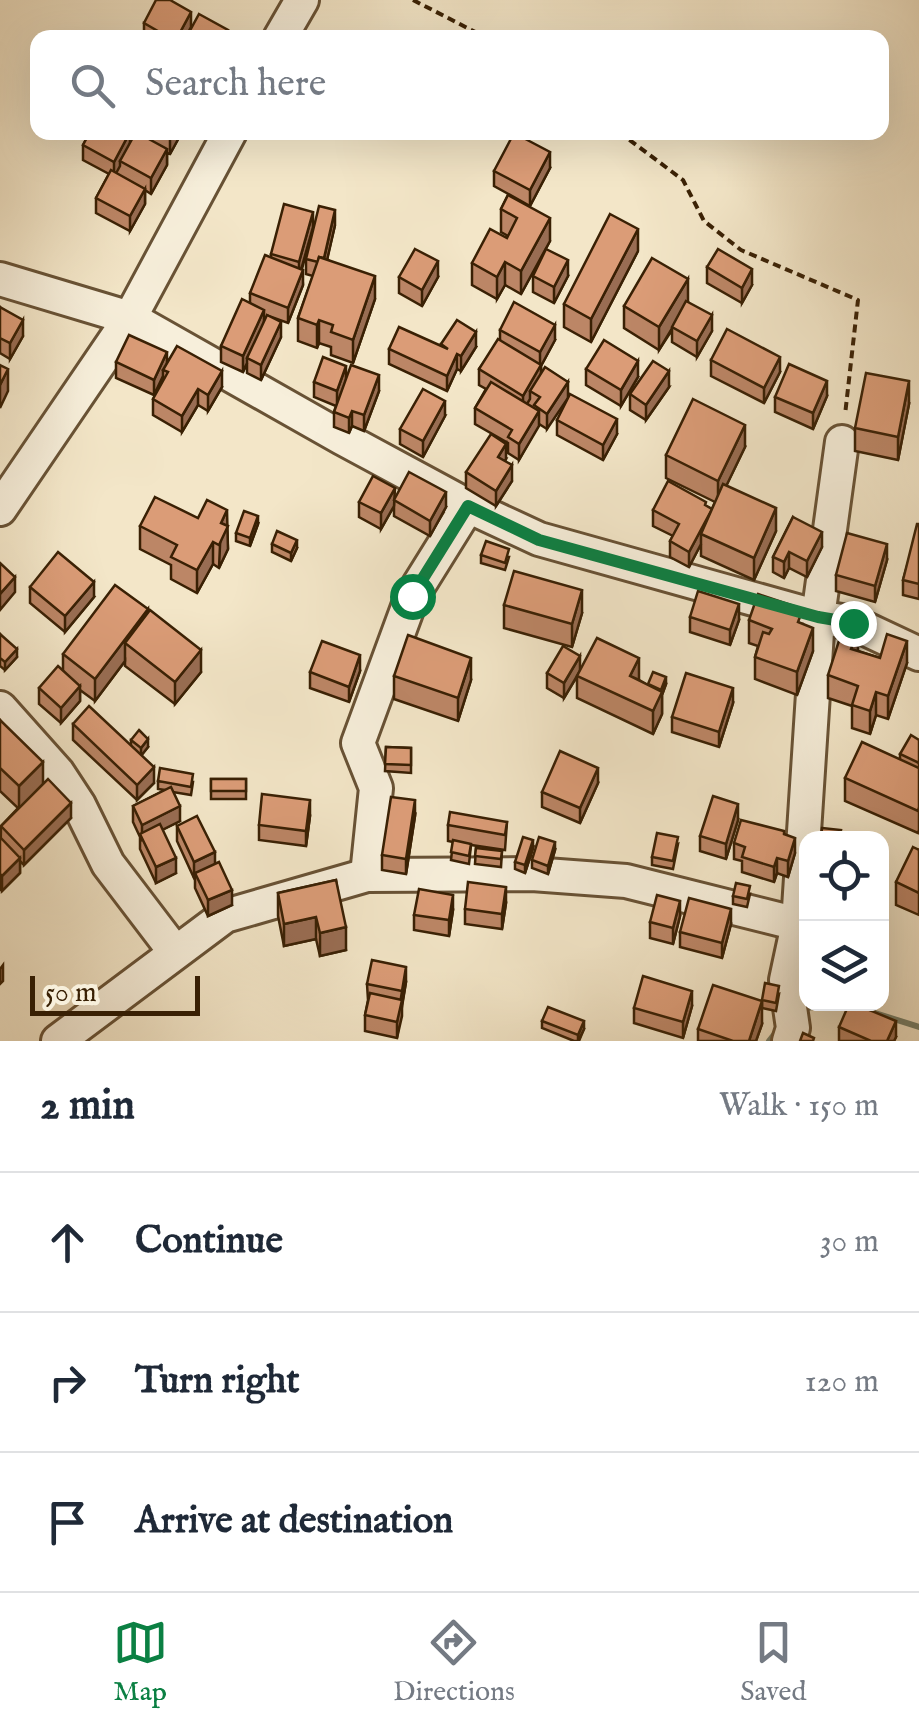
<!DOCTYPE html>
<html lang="en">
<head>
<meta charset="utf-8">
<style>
  body { margin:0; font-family:"IM FELL English",serif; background:#f2f2f3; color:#1f2937 }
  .controls { position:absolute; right:30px; bottom:30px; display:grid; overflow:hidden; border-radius:20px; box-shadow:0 10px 40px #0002 }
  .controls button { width:90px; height:90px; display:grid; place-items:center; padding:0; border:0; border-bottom:2px solid #e0e1e3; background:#fff; color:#1f2937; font:50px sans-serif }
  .scale { position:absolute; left:30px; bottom:25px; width:170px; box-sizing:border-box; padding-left:10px; border:5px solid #392004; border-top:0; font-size:28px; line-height:35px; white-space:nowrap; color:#392004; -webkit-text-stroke:8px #f7efdb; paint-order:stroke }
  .stop { position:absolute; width:30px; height:30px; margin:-22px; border:8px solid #0b8043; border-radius:50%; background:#fff }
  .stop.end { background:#0b8043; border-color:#fff; box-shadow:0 2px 10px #0008 }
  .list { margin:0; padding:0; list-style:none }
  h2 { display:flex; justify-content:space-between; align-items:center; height:130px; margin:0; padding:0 40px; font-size:42px }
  h2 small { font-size:32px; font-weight:400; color:#747a83 }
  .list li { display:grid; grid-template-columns:65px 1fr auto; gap:30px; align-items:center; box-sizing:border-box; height:140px; padding:0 40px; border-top:2px solid #e0e1e3 }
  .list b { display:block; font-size:38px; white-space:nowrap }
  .list em { font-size:32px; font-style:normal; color:#747a83 }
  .icon { flex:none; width:55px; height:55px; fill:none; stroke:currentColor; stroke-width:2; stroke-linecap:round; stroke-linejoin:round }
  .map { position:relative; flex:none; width:919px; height:1041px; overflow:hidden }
  .search { position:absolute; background:#fff; box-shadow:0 10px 40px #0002; left:30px; right:30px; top:30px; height:110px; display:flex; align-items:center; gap:25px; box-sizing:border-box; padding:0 35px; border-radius:20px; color:#747a83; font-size:38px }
  .sheet { height:550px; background:#fff }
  nav { display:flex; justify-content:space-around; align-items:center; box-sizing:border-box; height:140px; border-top:2px solid #e0e1e3; background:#fff; font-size:28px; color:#747a83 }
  nav a { display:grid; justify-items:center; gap:5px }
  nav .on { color:#0b8043 }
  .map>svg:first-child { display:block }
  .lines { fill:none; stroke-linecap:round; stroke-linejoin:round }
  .stream { stroke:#75806b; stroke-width:6 }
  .minor-casing { stroke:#685235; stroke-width:38 }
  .path { stroke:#392004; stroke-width:4; stroke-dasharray:8 5; stroke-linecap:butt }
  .minor { stroke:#f7efdb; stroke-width:32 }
  .wall { fill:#bc8666; stroke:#392004; stroke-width:2.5 }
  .shaded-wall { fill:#996d53; stroke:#392004; stroke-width:2.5 }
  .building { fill:#db9c77; stroke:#392004; stroke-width:2.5 }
  .route { stroke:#0b8043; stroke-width:12 }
</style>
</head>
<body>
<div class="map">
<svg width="919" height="1041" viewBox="0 0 919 1041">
  <rect width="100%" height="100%" fill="#f3e6c8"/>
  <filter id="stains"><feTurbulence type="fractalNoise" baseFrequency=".002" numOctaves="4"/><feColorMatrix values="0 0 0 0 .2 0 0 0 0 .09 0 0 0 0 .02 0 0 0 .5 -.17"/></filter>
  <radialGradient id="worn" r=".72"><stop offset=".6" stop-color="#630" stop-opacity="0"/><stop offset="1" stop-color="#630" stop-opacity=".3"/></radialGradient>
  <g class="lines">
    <!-- stream -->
    <g class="stream">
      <path d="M801,1009l30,-5"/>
      <path d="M872,1012l47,15"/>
      <path d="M769,1041l11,-14"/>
    </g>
    <defs>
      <g id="minor">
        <path d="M280,38l22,-38"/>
        <path d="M0,279l130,39 212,120 126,68 71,33 279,78 35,6 66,31"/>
        <path d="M0,509l130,-191 100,-186"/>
        <path d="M0,708l58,65 21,32 29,59 67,88"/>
        <path d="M367,875l9,-87 -18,-45 54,-147 56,-90"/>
        <path d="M58,1041l167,-125 142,-41 165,-1 94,7 172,43"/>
        <path d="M789,1041l4,-13 -7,-48 12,-56 20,-307 24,-175"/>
      </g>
    </defs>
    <!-- minor casing -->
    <use href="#minor" class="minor-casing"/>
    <!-- path -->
    <g class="path">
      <path d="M413,0l74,38"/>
      <path d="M619,132l64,48 21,41 37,29 117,50 -13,115"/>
    </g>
    <!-- minor -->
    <use href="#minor" class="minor"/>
  </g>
  <!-- wall -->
  <g class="wall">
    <path d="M144,23l41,15h-47l6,-4z"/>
    <path d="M90,132h48l3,2v-2h41l-12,22 -3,-1v12l-16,29 -6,-4v14l-15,27 -34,-18v-15l13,-24 -26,-14v-15z"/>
    <path d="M550,168l-20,38 -36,-20v-15z"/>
    <path d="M508,195l42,46 -29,53 -16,-9 -8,14 -25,-14v-22l35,-25 1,-2 -7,-4v-23z"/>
    <path d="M335,225l-8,34 48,40 -22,64 -22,-8v-8l-12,-4 -2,5 -19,-7v-23l15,-42 -7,-2v-15z"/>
    <path d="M313,227l-11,42 1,16 -15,38 -19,-7 12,21 -20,43 -14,-7v-10l-4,9 -22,-10v-16l29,-43v-10l21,-36v-3z"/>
    <path d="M638,251l-47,91 -27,-15v-23z"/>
    <path d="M707,267l45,18 -10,18 -35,-20z"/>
    <path d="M533,276h35l-14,27 -21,-11z"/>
    <path d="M399,277h39l-16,29 -23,-13z"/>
    <path d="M688,302l24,29 -15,26 -25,-15v-12l-13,20 -35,-22v-22z"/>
    <path d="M0,307l23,29 -13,23 -10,-6z"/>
    <path d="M500,330l55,10 -14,26v7l27,9 -21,47 -8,-5 -20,36 -11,-7v-10l-33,-19v-16l11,-19 -7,-4v-16l21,-29z"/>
    <path d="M441,344l35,3 -15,24 -4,-2 -10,22 -58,-27v-15l52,-3z"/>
    <path d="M711,360l69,12 -16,31 -53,-27z"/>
    <path d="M116,362l51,1 55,24 -14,24 -10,-6 -16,27 -29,-17v-16l10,-18v-5l-9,19 -38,-17z"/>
    <path d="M586,369l52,8 -17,29 -35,-21z"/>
    <path d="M346,378l33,13 -15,40 -12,-5 -3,7 -15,-6v-15l2,-6 -22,-9v-15z"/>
    <path d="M669,387l-23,33 -16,-10v-16z"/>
    <path d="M827,396l-14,33 -38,-17v-15z"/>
    <path d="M909,404l-11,56 -43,-9v-23z"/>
    <path d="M445,416l-22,41 -23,-13v-15z"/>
    <path d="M557,420l60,14 -14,26 -46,-25z"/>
    <path d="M745,447l-19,39 50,45 -22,49 -53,-24v-12l-12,23 -19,-10v-16l3,-5 -20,-10v-16l53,-4 6,3 3,-7 -49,-24v-23z"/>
    <path d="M506,459l-1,2 7,20 -16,25 -30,-18v-16z"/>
    <path d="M395,498l51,9 -16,29 -36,-20v-10l-13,23 -22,-12v-15z"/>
    <path d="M793,517l29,30 -15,30 -18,-9 -5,10 -11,-6v-15z"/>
    <path d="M198,518l29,8 1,23 -9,19 -6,-4 -16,29 -26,-14v-14l-31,-16v-23z"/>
    <path d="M258,524l-8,22 -14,-5v-8z"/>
    <path d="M919,524v75l-16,-4v-15z"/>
    <path d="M272,544l25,4 -6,13 -19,-9z"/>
    <path d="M481,555l28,2 -4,13 -24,-7z"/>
    <path d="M887,560l-12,42 -39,-11v-16z"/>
    <path d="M30,587l64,10 -29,35 -35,-29z"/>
    <path d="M504,605l78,8 -10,34 -68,-19z"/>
    <path d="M148,613l53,59 -26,32 -50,-38v-5l-30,40 -15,-11v11l-19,22 -22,-19v-16l24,-17v-17z"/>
    <path d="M690,617l49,3 -9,25 -40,-13z"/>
    <path d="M749,620l54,4 10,27 -16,44 -42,-16v-22l3,-11 -9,-3z"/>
    <path d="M0,634l17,23 -12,13 -5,-4z"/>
    <path d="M858,651l22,7 27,5 -19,56 -12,-4 -6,19 -18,-6v-22l-24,-8v-23z"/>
    <path d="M360,671l-11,31 -39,-14v-16z"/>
    <path d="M580,671l59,9 9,5 18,-1 -4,11v19l-9,20 -76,-36v-22l2,-3 -15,25 -17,-10v-15z"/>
    <path d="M394,676l77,4 -13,41 -64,-22z"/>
    <path d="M733,703l-14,44 -47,-15v-15z"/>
    <path d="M0,720l43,64 28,34 -47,47 -4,-4v12l-18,18 -2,-2 1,-63 17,-18 -18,-17z"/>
    <path d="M73,724l58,21v-5l17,7 -7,8 13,28 -17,17 -64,-60z"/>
    <path d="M919,740v90l-1,3 -73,-32v-23l55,-19v-5z"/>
    <path d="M386,747l25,1v25l-26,-2z"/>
    <rect x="211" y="779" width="35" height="20"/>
    <path d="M158,781l35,1 -2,13 -18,-3 7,29 -18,9 14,43 -20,10 -16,-34v-12l-7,-15v-16l32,-16 -7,-1z"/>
    <path d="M598,783l-18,40 -38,-16v-15z"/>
    <path d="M310,816l-4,30 -47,-6v-15z"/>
    <path d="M415,816l-9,58 -24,-4v-15z"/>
    <path d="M738,820l-12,39 -26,-8v-15z"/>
    <path d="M507,822l-2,28 -34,-5 -2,19 -18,-4 2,-18 -5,-1v-16z"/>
    <path d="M177,826l38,38 17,41 -24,11 -13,-28v-11l-1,1 -17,-37z"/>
    <path d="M784,834l11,19 -7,24 -11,-4 -3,9 -32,-10v-11l-8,-2v-16z"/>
    <path d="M678,844l-5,25 -21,-4v-8z"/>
    <path d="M476,848l26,3 -1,16 -26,-3z"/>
    <path d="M533,848l-8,25 -10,-4v-7z"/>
    <path d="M555,850l-7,24 -16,-6v-8z"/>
    <path d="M919,850v65l-23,-10v-23z"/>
    <path d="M336,880l10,70 -26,6 -4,-17 -32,7 -6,-30v-23z"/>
    <path d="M750,894l-3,13 -14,-3v-8z"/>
    <path d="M506,903l-4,26 -37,-5v-15z"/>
    <path d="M453,910l-4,26 -35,-6v-15z"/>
    <path d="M680,916l-7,28 -23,-6v-16z"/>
    <path d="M731,924l-9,34 -42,-11v-15z"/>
    <path d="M406,982l-9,56 -32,-7v-16l3,-15 -1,-16z"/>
    <path d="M779,994l-3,17 -14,-3v-8z"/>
    <path d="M692,1006l-9,32 -49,-15v-15z"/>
    <path d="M542,1021l42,8 -5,12h-5l-32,-13z"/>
    <path d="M762,1024l-6,17h-58v-12z"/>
    <path d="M839,1027l57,10 -2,4h-55z"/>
  </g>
  <!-- shaded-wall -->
  <g class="shaded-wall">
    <path d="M191,12v15l-6,11h-8z"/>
    <path d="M130,132v15l-10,14v5l-6,11v-15z"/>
    <path d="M173,132h9l-12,22v-15z"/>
    <path d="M167,149v16l-16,29v-16z"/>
    <path d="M550,152v16l-20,38v-16z"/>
    <path d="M145,189v15l-15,27v-15z"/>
    <path d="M335,210v15l-12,53v-15z"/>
    <path d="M313,212v15l-14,50v-15z"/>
    <path d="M550,218v23l-29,53v-23z"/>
    <path d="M638,229v22l-47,91v-23z"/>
    <path d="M568,260v16l-14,27v-16z"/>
    <path d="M438,261v16l-16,29v-16z"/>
    <path d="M505,262v23l-8,14v-22z"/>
    <path d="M752,269v16l-10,18v-15z"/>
    <path d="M303,270v15l-15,38v-15z"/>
    <path d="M375,276v23l-22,64v-23z"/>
    <path d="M688,279v23l-29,48v-23z"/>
    <path d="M264,310v15l-17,33v5l-4,9v-16z"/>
    <path d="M712,315v16l-15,26v-16z"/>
    <path d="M23,320v16l-13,23v-16z"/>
    <path d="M319,320v23l-2,5v-23z"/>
    <path d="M281,322v15l-20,43v-15z"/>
    <path d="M555,325v15l-14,26v14l-11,11v8l-7,12v-15l17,-30v-14z"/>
    <path d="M476,332v15l-15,24v-15z"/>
    <path d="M167,352v16l-4,2v6l-9,19v-15z"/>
    <path d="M457,354v15l-10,22v-15z"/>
    <path d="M780,357v15l-16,31v-15z"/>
    <path d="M638,361v16l-17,29v-16z"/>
    <path d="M346,366v16l-9,24v-15z"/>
    <path d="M8,369v22l-8,17v-23z"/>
    <path d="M222,371v16l-14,24v-16z"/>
    <path d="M669,371v16l-23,33v-15z"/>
    <path d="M379,375v16l-15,40v-16z"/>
    <path d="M827,381v15l-14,33v-16z"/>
    <path d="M909,381v23l-11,56v-23z"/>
    <path d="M568,382v16l-21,31v-15z"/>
    <path d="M198,389v16l-16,27v-16z"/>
    <path d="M445,401v15l-22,41v-16z"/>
    <path d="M352,411v15l-3,7v-15z"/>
    <path d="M539,411v15l-20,34v-16z"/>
    <path d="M617,419v15l-14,26v-15z"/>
    <path d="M745,425v22l-27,56v-22z"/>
    <path d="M506,444v15l-8,13v-15z"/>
    <path d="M512,465v16l-16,25v-15z"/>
    <path d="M395,488l-1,18 -13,23v-16z"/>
    <path d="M446,492v15l-16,29v-15z"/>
    <path d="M776,508v23l-22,49v-22z"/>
    <path d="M712,509l-11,25v10l-12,23v-15z"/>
    <path d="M227,510l1,39 -9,19 2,-45z"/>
    <path d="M258,516v8l-8,22v-8z"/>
    <path d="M822,532v15l-15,30v-16z"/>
    <path d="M297,540v8l-6,13v-8z"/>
    <path d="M213,542v22l-16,29v-23z"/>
    <path d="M887,544v16l-12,42v-16z"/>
    <path d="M789,552v16l-5,10v-16z"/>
    <path d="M15,577v15l-15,18v-16z"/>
    <path d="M94,582v15l-29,35v-16z"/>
    <path d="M582,590v23l-10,34v-23z"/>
    <path d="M739,604v16l-9,25v-15z"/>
    <path d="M148,609v22l-23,12v18l-30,40v-22z"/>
    <path d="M813,628v23l-16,44v-23z"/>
    <path d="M858,630v23l-7,-4z"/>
    <path d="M907,641v22l-19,56v-23z"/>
    <path d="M17,649v8l-12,13v-8z"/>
    <path d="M201,650v22l-26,32v-22z"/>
    <path d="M360,655v16l-11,31v-15z"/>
    <path d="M580,656v15l-16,27v-15z"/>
    <path d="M471,658v22l-13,41v-23z"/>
    <path d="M639,658v22l-9,-4z"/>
    <path d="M666,677v7l-4,11v19l-9,20v-23z"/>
    <path d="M80,686v15l-19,22v-15z"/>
    <path d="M733,688v15l-14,44v-15z"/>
    <path d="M876,692v23l-6,19v-23z"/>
    <path d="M148,739v8l-7,9v-8z"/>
    <path d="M43,762v22l-24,25v-23z"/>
    <path d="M154,767v16l-17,17v-15z"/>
    <path d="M598,768v15l-18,40v-15z"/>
    <path d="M310,800v16l-4,30v-15z"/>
    <path d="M415,800v16l-9,58v-15z"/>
    <path d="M71,803v15l-47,47v-15z"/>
    <path d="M738,804v16l-12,39v-15z"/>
    <path d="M180,806v15l-38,19v-15z"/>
    <path d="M795,838v15l-7,24v-16z"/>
    <path d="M533,840v8l-8,25v-8z"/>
    <path d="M555,842v8l-7,24v-8z"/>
    <path d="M215,852v16l-20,5 -1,5v-16z"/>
    <path d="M20,858v15l-18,18v-15z"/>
    <path d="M176,858v15l-20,10v-16z"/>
    <path d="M777,858v15l-3,9v-15z"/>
    <path d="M506,887v16l-4,26v-15z"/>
    <path d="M232,890v15l-24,11v-16z"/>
    <path d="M453,895v15l-4,26v-16z"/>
    <path d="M680,901v15l-7,28v-16z"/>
    <path d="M731,909v15l-9,34v-15z"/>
    <path d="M316,917v22l-32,7v-22z"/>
    <path d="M346,927v23l-26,6v-23z"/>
    <path d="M3,965v16l-3,3v-15z"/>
    <path d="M406,967v15l-4,23v11l-5,22v-16z"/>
    <path d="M692,991v15l-9,32v-16z"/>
    <path d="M762,1001v23l-6,17h-7z"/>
    <path d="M584,1021v8l-6,12v-6z"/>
    <path d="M896,1021v16l-2,4h-7z"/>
  </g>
  <!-- building -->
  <g class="building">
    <path d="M156,0h14l21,12 -14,26h-7l-26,-15z"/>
    <path d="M199,14l29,16 -5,8h-37z"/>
    <path d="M90,132h40l-16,30 -31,-17z"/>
    <path d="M136,132l31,17 -16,29 -31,-17z"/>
    <path d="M159,132h14l-3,7z"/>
    <path d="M514,133l36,19 -20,38 -36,-19z"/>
    <path d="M111,170l34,19 -15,27 -34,-18z"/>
    <path d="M508,195l42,23 -29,53 -16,-9 -8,15 -25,-14 18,-34 17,9 10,-20 -16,-9z"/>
    <path d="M284,204l29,8 -14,50 -28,-8z"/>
    <path d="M319,206l16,4 -11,48 -5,-1 -1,5 -12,-3z"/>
    <path d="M610,214l28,15 -47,90 -27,-15z"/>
    <path d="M415,249l23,12 -16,29 -23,-13z"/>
    <path d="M546,249l22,11 -14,27 -21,-11z"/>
    <path d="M718,249l34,20 -10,19 -35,-21z"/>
    <path d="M265,255l38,15 -15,38 -38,-15z"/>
    <path d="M319,257l56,19 -22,64 -22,-8 2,-7 -14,-5 -2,5 -19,-7z"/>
    <path d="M652,258l36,21 -29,48 -35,-21z"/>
    <path d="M242,299l22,11 -21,46 -22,-10z"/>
    <path d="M686,301l26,14 -15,26 -25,-14z"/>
    <path d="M514,302l41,23 -15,27 -40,-22z"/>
    <path d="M0,307l23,13 -13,23 -10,-5z"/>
    <path d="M267,315l14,7 -20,43 -14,-7z"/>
    <path d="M457,320l19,12 -15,24 -4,-2 -10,22 -58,-27 10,-22 49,22 -7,-5z"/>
    <path d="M727,329l53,28 -16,31 -53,-28z"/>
    <path d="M129,335l38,17 -13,28 -38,-18z"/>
    <path d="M498,339l43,26 -18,31 -44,-27z"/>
    <path d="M604,340l34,21 -17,29 -35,-21z"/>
    <path d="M177,346l45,25 -14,24 -10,-6 -16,27 -29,-17 15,-27 -5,-2z"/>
    <path d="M323,357l23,9 -9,25 -23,-9z"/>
    <path d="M653,361l16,10 -23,34 -16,-11z"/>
    <path d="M789,364l38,17 -14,32 -38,-16z"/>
    <path d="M0,365l8,4 -8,16z"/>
    <path d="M351,365l28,10 -15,40 -12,-4 -3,7 -15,-6z"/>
    <path d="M545,367l23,15 -21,32 -13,-9 6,-8 -10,-6z"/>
    <path d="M866,373l43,8 -11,56 -43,-9z"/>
    <path d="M491,382l48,29 -20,33 -11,-7 4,-7 -37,-22z"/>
    <path d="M423,389l22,12 -22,40 -23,-12z"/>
    <path d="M570,394l47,25 -14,26 -46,-25z"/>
    <path d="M693,399l52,26 -27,56 -52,-26z"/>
    <path d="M491,434l15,10 -8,13 14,8 -16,26 -30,-19z"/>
    <path d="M409,472l37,20 -16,29 -36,-21z"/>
    <path d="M373,476l22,12 -14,25 -22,-11z"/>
    <path d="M668,481l38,21 -1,3 7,4 -23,43 -19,-11 9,-17 -26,-14z"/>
    <path d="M723,484l53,24 -22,50 -53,-24z"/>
    <path d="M155,497l43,21 9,-18 20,10 -6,13 7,3 -9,19 -6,-3 -16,28 -26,-13 6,-12 -37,-19z"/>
    <path d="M244,511l14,5 -8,22 -14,-5z"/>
    <path d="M793,517l29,15 -15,29 -18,-9 -5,10 -11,-5z"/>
    <path d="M917,524h2v60l-16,-4z"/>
    <path d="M277,531l20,9 -6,13 -19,-9z"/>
    <path d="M847,533l40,11 -12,42 -39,-11z"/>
    <path d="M486,541l23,8 -4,14 -24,-8z"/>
    <path d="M58,552l36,30 -29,34 -35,-29z"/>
    <path d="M0,563l15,14 -15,17z"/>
    <path d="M514,571l68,19 -10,34 -68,-19z"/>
    <path d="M115,585l33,24 -53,70 -32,-25z"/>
    <path d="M698,591l41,13 -9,26 -40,-13z"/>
    <path d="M758,594l45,15 -5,13 15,6 -16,44 -42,-15 8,-25 6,2 3,-5 -23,-9z"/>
    <path d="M150,610l51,40 -26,32 -50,-39z"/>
    <path d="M844,625l14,5 -7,19 29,9 7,-24 20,7 -19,55 -12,-4 -6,19 -18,-6 6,-19 -30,-11z"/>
    <path d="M0,634l17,15 -12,13 -5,-4z"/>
    <path d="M408,635l63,23 -13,40 -64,-22z"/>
    <path d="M597,638l42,20 -9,18 32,16 -9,19 -76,-35z"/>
    <path d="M322,641l38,14 -11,32 -39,-15z"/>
    <path d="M563,646l17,10 -16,27 -17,-10z"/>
    <path d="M58,666l22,20 -19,22 -22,-20z"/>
    <path d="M653,672l13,5 -5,13 -13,-6z"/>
    <path d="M686,673l47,15 -14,44 -47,-15z"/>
    <path d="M89,706l65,61 -17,18 -64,-61z"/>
    <path d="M0,720l43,42 -24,24 -19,-18z"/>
    <path d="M139,730l9,9 -7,9 -10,-8z"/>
    <path d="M911,735l8,5v23l-19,-9z"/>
    <path d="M862,742l57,26v39l-1,4 -73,-33z"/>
    <path d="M386,747l25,1v17l-26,-1z"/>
    <path d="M560,751l38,17 -18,40 -38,-16z"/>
    <path d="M160,768l33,6 -2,13 -33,-6z"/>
    <path d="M48,779l23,24 -47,47 -23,-24z"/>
    <rect x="211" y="779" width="35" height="12"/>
    <path d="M171,787l9,19 -38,19 -9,-19z"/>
    <path d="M262,794l48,6 -4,31 -47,-6z"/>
    <path d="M713,796l25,8 -12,40 -26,-8z"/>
    <path d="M391,797l24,3 -9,59 -24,-4z"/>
    <path d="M450,812l57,10 -2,13 -57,-10z"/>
    <path d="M197,816l18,36 -21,10 -17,-36z"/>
    <path d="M741,820l43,11v3l11,4 -7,23 -11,-3 -3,9 -32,-10 3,-10 -11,-4z"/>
    <path d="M160,824l16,34 -20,9 -16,-33z"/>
    <path d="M822,828l19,2 -1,5 22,3h-41z"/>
    <path d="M657,833l21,4 -5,24 -21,-4z"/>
    <path d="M0,837l20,21 -18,18 -2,-2z"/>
    <path d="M523,837l10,3 -8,25 -10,-3z"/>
    <path d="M539,837l16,5 -7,24 -16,-6z"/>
    <path d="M453,840l18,4 -2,12 -18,-4z"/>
    <path d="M913,847l6,3v43l-23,-11z"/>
    <path d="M476,848l26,3 -1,8 -26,-3z"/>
    <path d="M219,862l13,28 -24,10 -13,-27z"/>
    <path d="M336,880l10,47 -26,6 -4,-16 -32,7 -6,-31z"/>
    <path d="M468,882l38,5 -4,27 -37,-5z"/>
    <path d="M736,883l14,3 -3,13 -14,-3z"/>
    <path d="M419,889l34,6 -4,25 -35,-5z"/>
    <path d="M657,895l23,6 -7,27 -23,-6z"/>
    <path d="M689,898l42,11 -9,34 -42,-11z"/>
    <path d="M372,960l34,7 -4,24 -35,-7z"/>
    <path d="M643,976l49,15 -9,31 -49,-14z"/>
    <path d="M765,983l14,3 -3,17 -14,-3z"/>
    <path d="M713,985l49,16 -13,40h-16l-35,-12z"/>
    <path d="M370,993l32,7 -5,22 -32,-7z"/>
    <path d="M849,1004h6l41,17 -9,20h-16l-32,-14z"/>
    <path d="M548,1007l36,14 -6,14 -36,-14z"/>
    <path d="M803,1033l11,5 -1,3h-13z"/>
  </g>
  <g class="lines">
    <!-- route -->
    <path class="route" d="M412,596l56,-90 71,34 279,77 35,6"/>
  </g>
  <rect width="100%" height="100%" filter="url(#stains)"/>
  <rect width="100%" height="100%" fill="url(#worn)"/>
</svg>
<div class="controls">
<button><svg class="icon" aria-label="locate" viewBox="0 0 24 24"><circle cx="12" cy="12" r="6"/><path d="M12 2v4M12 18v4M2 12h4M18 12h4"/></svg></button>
<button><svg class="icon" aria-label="layers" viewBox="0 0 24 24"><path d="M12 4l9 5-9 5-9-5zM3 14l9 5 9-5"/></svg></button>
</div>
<div class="scale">50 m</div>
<div class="stop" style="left:412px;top:596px"></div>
<div class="stop end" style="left:853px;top:623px"></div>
<div class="search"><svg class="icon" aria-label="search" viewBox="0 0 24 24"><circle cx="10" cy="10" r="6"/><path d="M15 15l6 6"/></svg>Search here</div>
</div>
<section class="sheet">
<h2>2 min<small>Walk · 150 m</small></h2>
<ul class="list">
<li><svg class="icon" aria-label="ahead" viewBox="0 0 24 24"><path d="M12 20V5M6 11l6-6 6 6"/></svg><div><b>Continue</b></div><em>30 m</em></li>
<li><svg class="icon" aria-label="right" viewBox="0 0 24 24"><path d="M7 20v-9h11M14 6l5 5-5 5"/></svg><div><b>Turn right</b></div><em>120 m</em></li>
<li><svg class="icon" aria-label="arrive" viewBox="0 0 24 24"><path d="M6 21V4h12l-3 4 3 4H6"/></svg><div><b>Arrive at destination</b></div></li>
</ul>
</section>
<nav>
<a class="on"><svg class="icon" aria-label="map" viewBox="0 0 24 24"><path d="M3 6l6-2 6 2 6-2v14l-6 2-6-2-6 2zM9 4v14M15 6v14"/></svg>Map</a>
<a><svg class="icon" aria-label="directions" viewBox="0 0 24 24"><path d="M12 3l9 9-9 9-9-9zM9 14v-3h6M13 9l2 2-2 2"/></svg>Directions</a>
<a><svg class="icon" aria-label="saved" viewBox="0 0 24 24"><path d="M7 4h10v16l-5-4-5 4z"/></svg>Saved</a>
</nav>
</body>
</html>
